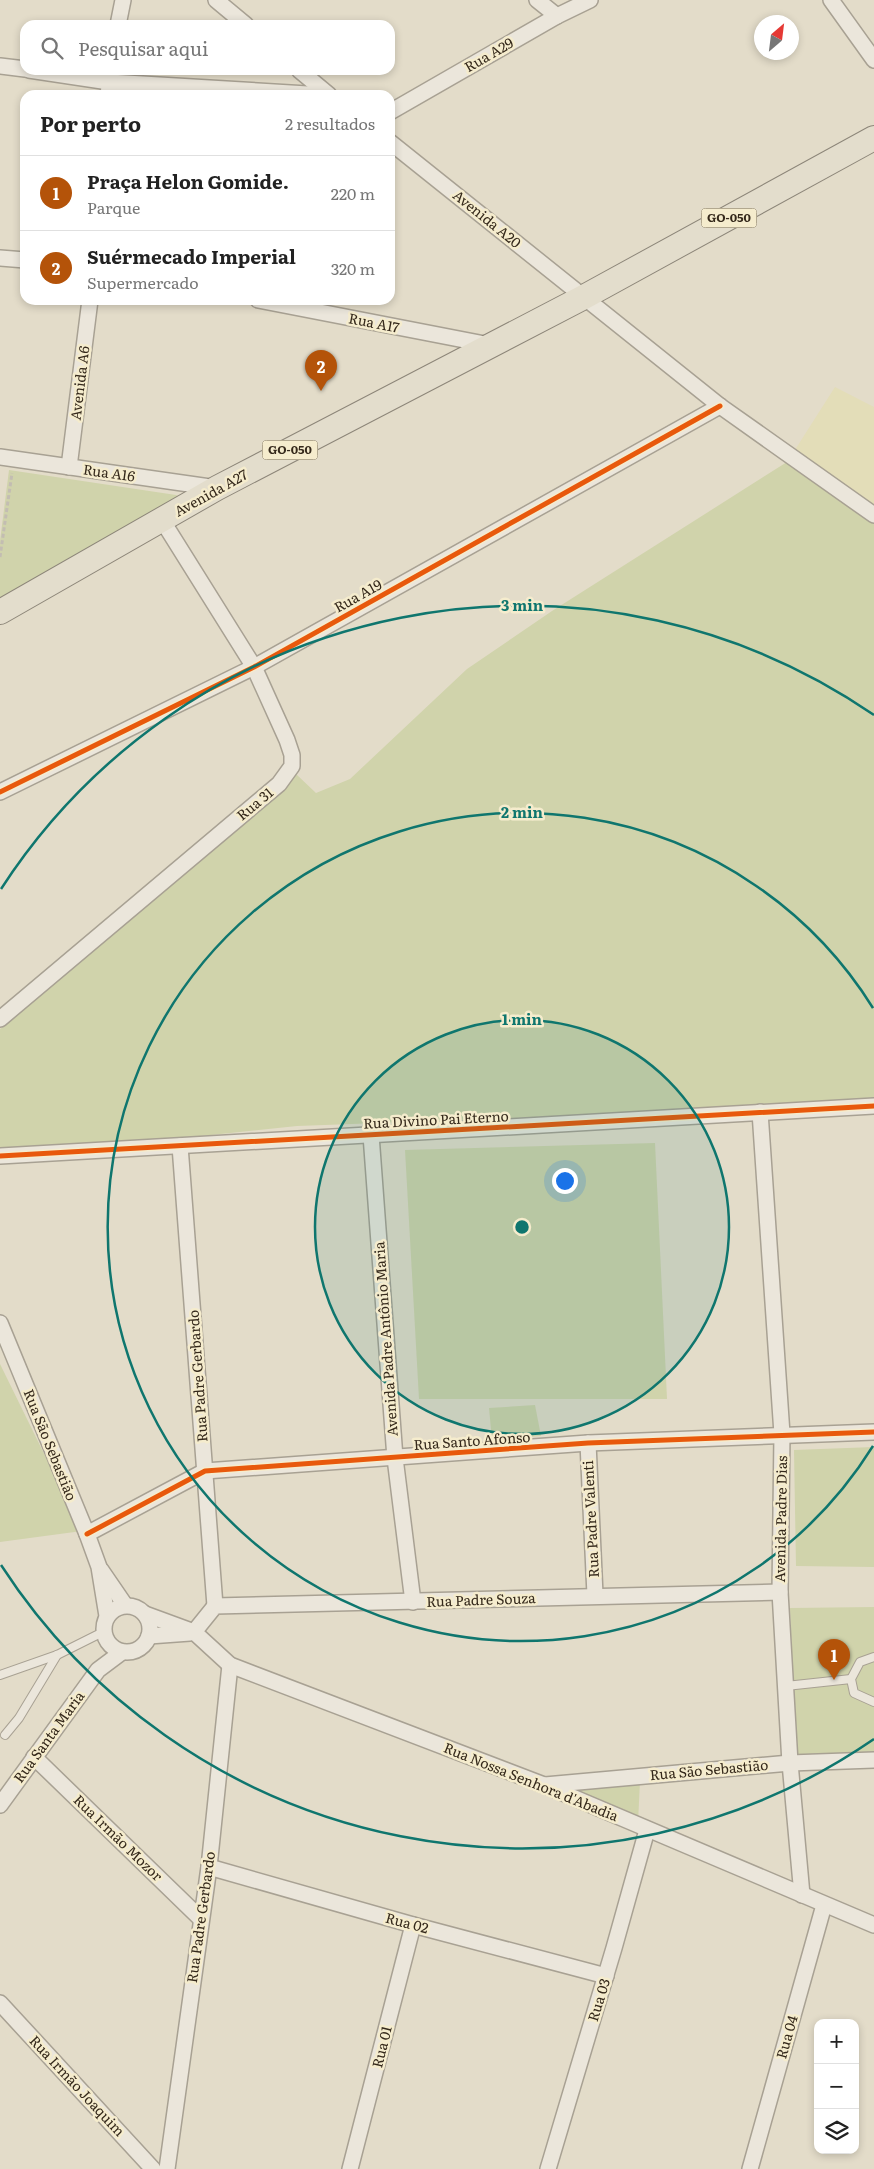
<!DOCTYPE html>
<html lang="pt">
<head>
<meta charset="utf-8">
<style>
  body { margin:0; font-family:Literata,serif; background:#f2f2f2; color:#222 }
  .controls { position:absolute; right:15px; bottom:15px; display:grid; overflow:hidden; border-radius:10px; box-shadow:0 2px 8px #0003 }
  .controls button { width:45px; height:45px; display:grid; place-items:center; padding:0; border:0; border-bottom:1px solid #e0e0e0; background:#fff; color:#222; font:25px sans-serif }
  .compass { position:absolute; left:754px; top:15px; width:45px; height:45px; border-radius:50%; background:#fff; box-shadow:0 2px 8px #0003; rotate:28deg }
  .you { position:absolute; left:564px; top:1180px; width:18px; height:18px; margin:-12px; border:4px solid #fff; border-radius:50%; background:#1a73e8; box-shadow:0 0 0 8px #1a73e833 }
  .badge { display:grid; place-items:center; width:32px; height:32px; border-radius:50%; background:#b45309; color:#fff; font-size:16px; font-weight:700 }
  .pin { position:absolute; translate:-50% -41px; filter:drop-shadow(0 1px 2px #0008) }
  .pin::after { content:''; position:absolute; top:26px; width:18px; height:15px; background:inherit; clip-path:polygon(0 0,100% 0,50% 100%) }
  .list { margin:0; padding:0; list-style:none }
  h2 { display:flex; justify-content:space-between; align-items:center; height:65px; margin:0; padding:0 20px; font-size:21px }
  h2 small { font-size:16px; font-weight:400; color:#767676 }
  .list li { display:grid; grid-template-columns:32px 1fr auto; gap:15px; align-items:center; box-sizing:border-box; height:75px; padding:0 20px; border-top:1px solid #e0e0e0 }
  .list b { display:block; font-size:19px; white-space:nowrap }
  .list p { margin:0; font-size:16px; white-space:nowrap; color:#767676 }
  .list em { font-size:16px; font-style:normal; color:#767676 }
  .icon { flex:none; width:28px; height:28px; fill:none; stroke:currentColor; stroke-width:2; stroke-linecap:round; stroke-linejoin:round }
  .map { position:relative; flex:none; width:874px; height:2169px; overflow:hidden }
  .search { position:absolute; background:#fff; box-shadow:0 2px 8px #0003; left:20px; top:20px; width:375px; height:55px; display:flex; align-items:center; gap:12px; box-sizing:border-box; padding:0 18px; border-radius:15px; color:#767676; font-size:19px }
  .panel { position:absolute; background:#fff; box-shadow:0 2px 8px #0003; left:20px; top:90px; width:375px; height:215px; border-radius:15px }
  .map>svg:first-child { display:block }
  .farmland { fill:#e3ddb8 }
  .green { fill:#d0d3ab }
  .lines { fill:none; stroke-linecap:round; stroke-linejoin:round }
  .lane-casing { stroke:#a8a193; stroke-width:10 }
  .street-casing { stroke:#a8a193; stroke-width:18 }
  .primary-casing { stroke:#8d8679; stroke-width:26 }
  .path { stroke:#c3bdb2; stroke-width:3; stroke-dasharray:4 2.5; stroke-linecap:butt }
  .lane { stroke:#ebe6db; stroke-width:8 }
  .street { stroke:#ebe6db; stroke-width:15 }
  .primary { stroke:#e3ddcc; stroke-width:24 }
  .cycleway-casing { stroke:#f5eccd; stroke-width:8 }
  .cycleway { stroke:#e8590c; stroke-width:5 }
  .ring { fill:none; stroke:#0f766e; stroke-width:2.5 }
  .labels { text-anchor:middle; stroke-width:5; stroke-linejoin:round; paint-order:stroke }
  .shield { fill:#f5eccd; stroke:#6f6450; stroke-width:1 }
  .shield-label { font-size:12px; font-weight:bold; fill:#35291b }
  .street-label { font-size:14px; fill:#35291b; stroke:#f5eccd }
  .centre { fill:#0f766e; stroke:#f5eccd; stroke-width:2.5 }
  .ring-label { font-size:15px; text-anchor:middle; font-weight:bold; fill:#0f766e; stroke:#f5eccd; stroke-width:5; stroke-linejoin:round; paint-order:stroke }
</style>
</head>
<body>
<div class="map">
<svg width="874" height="2169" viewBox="0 0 874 2169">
  <rect width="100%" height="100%" fill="#e3dcc9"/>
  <!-- farmland -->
  <path class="farmland" d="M835,387l39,20v102l-81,-56z"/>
  <!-- green -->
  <g class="green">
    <path d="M787,462l87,62v578l-114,7 -463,17 -114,12 -183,11v-120l296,-255 20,19 34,-14 117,-110 85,-58z"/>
    <path d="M9,470l167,25 4,2 -180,105v-61z"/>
    <path d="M655,1143l12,256h-248l-14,-249z"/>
    <path d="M0,1364l82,167 -82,11z"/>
    <path d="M535,1405l6,31 -49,4 -3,-32z"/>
    <path d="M874,1447v120l-78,-1 -2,-116z"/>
    <path d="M874,1607v145l-78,3 -6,-147z"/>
    <path d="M640,1781l-2,42 -61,-29 3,-8z"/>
  </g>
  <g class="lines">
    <defs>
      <g id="lane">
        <path d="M874,1657l-14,5 -9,17 3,14 20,9"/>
        <path d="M0,1675l57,-20 46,-23"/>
        <path d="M786,1686l65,-7"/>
        <path d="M5,1735l14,-17 38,-63"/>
      </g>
      <g id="street">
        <path d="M216,0l30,25"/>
        <path d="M537,0l20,16"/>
        <path d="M831,0l43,60"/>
        <path d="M118,25l5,-25"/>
        <path d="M0,66l25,3"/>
        <path d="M29,70l80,12 215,13"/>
        <path d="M299,70l30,25"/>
        <path d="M108,95l3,-25"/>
        <path d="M390,112l167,-96 33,-16"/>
        <path d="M390,142l330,264 154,109"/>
        <path d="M0,258l25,2"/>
        <path d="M258,300l232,45"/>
        <path d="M0,457l217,31"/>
        <path d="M69,467l21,-167"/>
        <path d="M0,792l254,-125 466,-261"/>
        <path d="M0,1019l279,-235 13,-18v-11l-5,-15 -33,-73 -92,-147"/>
        <path d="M760,1112l22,322 -2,158 10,171 12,132"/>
        <path d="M371,1135l24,323 18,144"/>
        <path d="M180,1146l35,460"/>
        <path d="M0,1156l874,-50"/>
        <path d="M0,1323l87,211 12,33 8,49"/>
        <path d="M588,1443l7,152"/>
        <path d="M87,1534l118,-63 383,-28 286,-11"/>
        <path d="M101,1570l24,35"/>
        <circle cx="127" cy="1629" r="23"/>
        <path d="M145,1614l49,18 36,33 314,120 330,140"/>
        <path d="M194,1632l21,-26 565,-14"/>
        <path d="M149,1636l41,-3"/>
        <path d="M34,1757l167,162"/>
        <path d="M545,1785l245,-22 84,-3"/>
        <path d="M0,1805l98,-135 24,-18"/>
        <path d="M209,1867l204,58 193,51"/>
        <path d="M0,2003l153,166"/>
        <path d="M167,2169l42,-302 21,-202"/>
        <path d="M350,2169l63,-244"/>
        <path d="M548,2169l66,-221 33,-118"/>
        <path d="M750,2169l74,-264"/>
      </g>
      <path id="primary" d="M0,612l217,-124 367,-191 290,-159"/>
    </defs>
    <!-- lane casing -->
    <use href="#lane" class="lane-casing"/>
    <!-- street casing -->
    <use href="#street" class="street-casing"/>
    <!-- primary casing -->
    <use href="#primary" class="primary-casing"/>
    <!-- path -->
    <path class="path" d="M0,557l12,-84"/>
    <!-- lane -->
    <use href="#lane" class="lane"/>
    <!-- street -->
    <use href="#street" class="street"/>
    <!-- primary -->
    <use href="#primary" class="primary"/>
    <defs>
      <g id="cycleway">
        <path d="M0,792l254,-125 466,-261"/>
        <path d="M0,1156l874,-50"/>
        <path d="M87,1534l118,-63 383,-28 286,-11"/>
      </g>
    </defs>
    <!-- cycleway casing -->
    <use href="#cycleway" class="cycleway-casing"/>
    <!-- cycleway -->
    <use href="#cycleway" class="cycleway"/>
  </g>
  <!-- distance rings -->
  <circle cx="522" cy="1227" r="207" fill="#0f766e" fill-opacity=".12"/>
  <g class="ring">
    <circle cx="522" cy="1227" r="207"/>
    <path d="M873 1446A414 414 0 1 1 873 1008"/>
    <path d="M874 1739A621 621 0 0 1 1 1565M1 889A621 621 0 0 1 874 715"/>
  </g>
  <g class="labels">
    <!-- shield labels -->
    <g class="shield">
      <rect x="701.5" y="208.5" width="55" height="19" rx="4"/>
      <rect x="262.5" y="440.5" width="55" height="19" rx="4"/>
    </g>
    <g class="shield-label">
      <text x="729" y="222">GO-050</text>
      <text x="290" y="454">GO-050</text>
    </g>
    <!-- street labels -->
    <g class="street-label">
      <text transform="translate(489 55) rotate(-30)" y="5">Rua A29</text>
      <text transform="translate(487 219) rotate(39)" y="5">Avenida A20</text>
      <text transform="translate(374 323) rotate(11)" y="5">Rua A17</text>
      <text transform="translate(80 383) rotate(-83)" y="5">Avenida A6</text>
      <text transform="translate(109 473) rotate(8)" y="5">Rua A16</text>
      <text transform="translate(211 493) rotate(-29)" y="5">Avenida A27</text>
      <text transform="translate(358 596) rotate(-29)" y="5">Rua A19</text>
      <text transform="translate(255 804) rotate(-40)" y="5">Rua 31</text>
      <text transform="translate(436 1120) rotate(-3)" y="5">Rua Divino Pai Eterno</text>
      <text transform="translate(386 1339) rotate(-94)" y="5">Avenida Padre Antônio Maria</text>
      <text transform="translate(198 1376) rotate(-94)" y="5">Rua Padre Gerbardo</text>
      <text transform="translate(472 1441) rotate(-4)" y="5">Rua Santo Afonso</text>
      <text transform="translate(50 1445) rotate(68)" y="5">Rua São Sebastião</text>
      <text transform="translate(591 1519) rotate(-93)" y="5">Rua Padre Valenti</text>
      <text transform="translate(781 1519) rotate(-89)" y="5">Avenida Padre Dias</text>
      <text transform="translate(481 1600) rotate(-2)" y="5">Rua Padre Souza</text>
      <text transform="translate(49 1737) rotate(-54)" y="5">Rua Santa Maria</text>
      <text transform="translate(709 1770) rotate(-5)" y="5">Rua São Sebastião</text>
      <text transform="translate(531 1782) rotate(22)" y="5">Rua Nossa Senhora d'Abadia</text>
      <text transform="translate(118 1838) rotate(44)" y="5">Rua Irmão Mozor</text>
      <text transform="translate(201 1917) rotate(-82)" y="5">Rua Padre Gerbardo</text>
      <text transform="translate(407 1923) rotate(15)" y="5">Rua 02</text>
      <text transform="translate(599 2000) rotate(-73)" y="5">Rua 03</text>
      <text transform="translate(787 2037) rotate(-74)" y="5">Rua 04</text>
      <text transform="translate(382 2047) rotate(-76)" y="5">Rua 01</text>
      <text transform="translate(77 2086) rotate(47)" y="5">Rua Irmão Joaquim</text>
    </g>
  </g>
  <circle cx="522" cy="1227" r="8" class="centre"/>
  <g class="ring-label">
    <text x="522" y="611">3 min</text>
    <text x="522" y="818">2 min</text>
    <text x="522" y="1025">1 min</text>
  </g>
</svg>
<div class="controls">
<button>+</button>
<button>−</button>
<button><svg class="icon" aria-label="layers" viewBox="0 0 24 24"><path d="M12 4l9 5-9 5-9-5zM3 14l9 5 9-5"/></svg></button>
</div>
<svg class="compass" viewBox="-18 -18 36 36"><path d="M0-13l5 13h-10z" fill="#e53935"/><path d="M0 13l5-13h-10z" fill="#767676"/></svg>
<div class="you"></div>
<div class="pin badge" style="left:834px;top:1680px">1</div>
<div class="pin badge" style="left:321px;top:391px">2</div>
<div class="search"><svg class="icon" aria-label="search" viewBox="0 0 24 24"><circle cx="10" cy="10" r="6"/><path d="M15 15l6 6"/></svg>Pesquisar aqui</div>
<section class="panel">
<h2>Por perto<small>2 resultados</small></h2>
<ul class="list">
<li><span class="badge">1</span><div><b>Praça Helon Gomide.</b><p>Parque</p></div><em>220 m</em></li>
<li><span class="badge">2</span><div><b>Suérmecado Imperial</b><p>Supermercado</p></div><em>320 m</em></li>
</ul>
</section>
</div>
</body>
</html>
